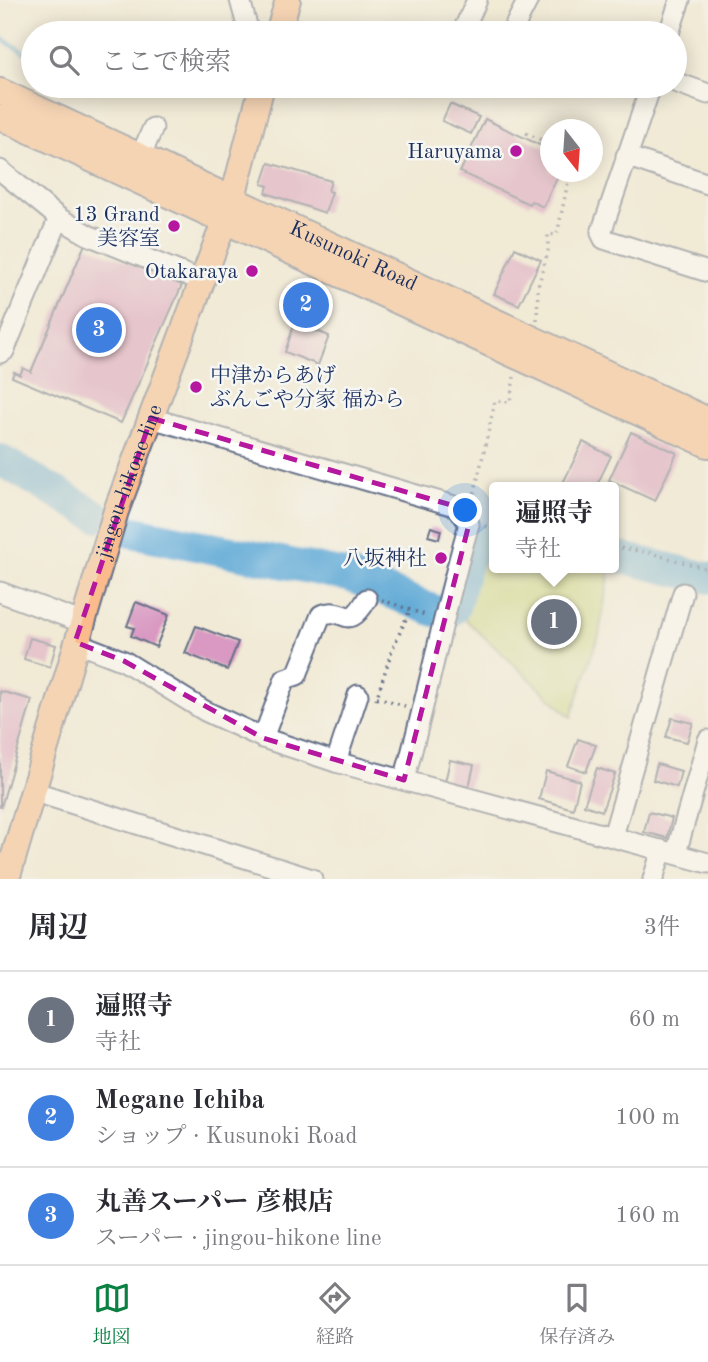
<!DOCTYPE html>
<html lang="ja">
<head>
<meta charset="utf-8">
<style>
  body { margin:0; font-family:"Old Standard TT","Noto Serif JP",serif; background:#f2f2f3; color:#2b2b33 }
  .compass { position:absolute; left:540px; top:119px; width:63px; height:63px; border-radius:50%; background:#fff; box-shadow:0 4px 18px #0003; rotate:163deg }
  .you { position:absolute; left:466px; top:511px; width:24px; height:24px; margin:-18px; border:5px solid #fff; border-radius:50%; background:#1a73e8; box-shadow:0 0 0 10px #1a73e833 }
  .badge { display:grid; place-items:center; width:46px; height:46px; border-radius:50%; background:#0b8043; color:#fff; font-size:23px; font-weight:700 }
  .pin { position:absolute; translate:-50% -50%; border:4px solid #fff; box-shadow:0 2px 7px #0006 }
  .popup { position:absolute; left:489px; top:482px; width:130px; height:91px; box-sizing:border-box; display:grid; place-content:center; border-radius:7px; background:#fff; filter:drop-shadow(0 2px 5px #0005); font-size:23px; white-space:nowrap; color:#7c7c81 }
  .popup b { font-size:26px; color:#2b2b33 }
  .popup::after { content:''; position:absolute; left:50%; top:100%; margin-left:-14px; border:14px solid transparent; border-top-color:#fff }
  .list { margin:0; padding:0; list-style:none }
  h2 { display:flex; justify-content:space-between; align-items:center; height:91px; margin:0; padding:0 28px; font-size:30px }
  h2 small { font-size:23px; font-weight:400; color:#7c7c81 }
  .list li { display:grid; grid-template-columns:46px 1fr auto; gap:21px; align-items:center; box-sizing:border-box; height:98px; padding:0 28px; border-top:2px solid #e1e1e2 }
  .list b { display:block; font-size:26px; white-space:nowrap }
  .list p { margin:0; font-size:23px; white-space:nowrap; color:#7c7c81 }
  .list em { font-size:23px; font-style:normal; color:#7c7c81 }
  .icon { flex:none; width:38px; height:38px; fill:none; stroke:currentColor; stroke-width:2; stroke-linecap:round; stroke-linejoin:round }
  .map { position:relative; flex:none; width:708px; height:879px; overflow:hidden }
  .search { position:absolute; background:#fff; box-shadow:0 4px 18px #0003; left:21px; right:21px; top:21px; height:77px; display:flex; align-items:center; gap:18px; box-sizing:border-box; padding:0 24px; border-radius:38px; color:#7c7c81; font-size:26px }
  .sheet { height:385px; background:#fff }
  nav { display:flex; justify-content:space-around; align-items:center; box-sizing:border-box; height:98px; border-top:2px solid #e1e1e2; background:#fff; font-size:19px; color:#7c7c81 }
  nav a { display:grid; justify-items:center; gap:4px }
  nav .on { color:#0b8043 }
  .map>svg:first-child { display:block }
  .green { fill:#c4d375; stroke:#70816a; stroke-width:2 }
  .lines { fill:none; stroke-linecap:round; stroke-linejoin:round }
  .stream { stroke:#5da8d5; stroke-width:5 }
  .river { stroke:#5da8d5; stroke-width:32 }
  .building { fill:#d999c2 }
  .minor-casing { stroke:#667088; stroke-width:23 }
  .major-casing { stroke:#667088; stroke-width:28 }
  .path { stroke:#667088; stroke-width:3.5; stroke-dasharray:2 5; stroke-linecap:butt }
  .minor { stroke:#fff; stroke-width:19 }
  .major { stroke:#fbbb8d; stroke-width:24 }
  .marked { fill:none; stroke:#b5179e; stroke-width:5; stroke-dasharray:14 9; stroke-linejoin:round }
  .poi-dot { fill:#b5179e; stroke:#f6f6f2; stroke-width:2.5 }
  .labels { text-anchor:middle; stroke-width:5; stroke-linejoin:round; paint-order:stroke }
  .poi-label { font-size:21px; fill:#1b2f5e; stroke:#f6f6f2; text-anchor:end }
  .street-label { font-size:21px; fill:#1b2f5e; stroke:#f6f6f2 }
</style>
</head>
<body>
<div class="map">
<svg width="708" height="879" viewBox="0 0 708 879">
  <rect width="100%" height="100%" fill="#f6f6f2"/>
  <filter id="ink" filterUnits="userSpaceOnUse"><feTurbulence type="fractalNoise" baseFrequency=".0143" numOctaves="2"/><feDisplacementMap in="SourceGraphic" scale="14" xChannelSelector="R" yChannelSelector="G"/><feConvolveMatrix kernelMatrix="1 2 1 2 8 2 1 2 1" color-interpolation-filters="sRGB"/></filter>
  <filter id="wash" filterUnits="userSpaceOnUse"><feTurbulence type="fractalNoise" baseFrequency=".00686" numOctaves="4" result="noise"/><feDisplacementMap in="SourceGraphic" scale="28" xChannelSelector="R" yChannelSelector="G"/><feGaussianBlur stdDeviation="1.57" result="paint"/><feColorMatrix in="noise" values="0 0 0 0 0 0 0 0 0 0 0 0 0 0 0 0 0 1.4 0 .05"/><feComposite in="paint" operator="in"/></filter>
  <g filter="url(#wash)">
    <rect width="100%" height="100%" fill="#f1ead6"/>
    <!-- green -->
    <path class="green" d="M490,542l4,1v25h116l-11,67 -28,82 -116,-107 8,-4 12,-55z"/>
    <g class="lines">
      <!-- stream -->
      <path class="stream" d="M0,38l33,19"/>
      <!-- river -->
      <g class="river">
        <path d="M0,460l97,56"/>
        <path d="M128,531l221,45 86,35h14l5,-3c8,-26 10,-65 40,-71"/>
        <path d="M614,556l94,22"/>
      </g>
    </g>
    <g id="blocks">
      <!-- building -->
      <g class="building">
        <path d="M450,104l29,13 -8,17 -29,-13z"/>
        <path d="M485,119l65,31v22h10l-17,35 -12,-6 -2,3 -69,-32z"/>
        <path d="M269,163l62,18 -3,10 4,1 -7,21 -59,-20 2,-7 -6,-2z"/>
        <path d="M85,244l97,41 -61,138 -109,-46 2,-5 6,3 3,-7 8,4z"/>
        <path d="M515,248l26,12 -22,45 -25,-11z"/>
        <path d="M295,322l34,14 -11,29 -33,-13z"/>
        <path d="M631,432l46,21 -22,48 -46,-21z"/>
        <path d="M583,442l28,14 -15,31h-35z"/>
        <path d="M431,527l10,3 -2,9 -11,-3z"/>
        <path d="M136,602l33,13 -13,32 -25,-11 3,-8 -7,-2z"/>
        <path d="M196,626l42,16 -11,28 -42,-17z"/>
        <path d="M30,638l26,7 -6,22 -26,-8z"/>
        <path d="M0,691l32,9 -31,107h-1z"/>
        <path d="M672,718l21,5 -6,19 -21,-5z"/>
        <path d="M578,739l18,6 -10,27 -18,-6z"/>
        <path d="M450,760l24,5 -5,22 -24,-5z"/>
        <path d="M657,764l24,7 -4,16 -24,-7z"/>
        <path d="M597,768l18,6 -13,37 -18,-6z"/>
        <path d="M546,771l34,10 -7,28 -34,-10z"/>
        <path d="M649,812l23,6 -5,20 -23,-6z"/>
      </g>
    </g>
  </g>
  <g filter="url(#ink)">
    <use href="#blocks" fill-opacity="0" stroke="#667088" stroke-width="2"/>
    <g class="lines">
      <defs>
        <g id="minor">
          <path d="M240,0l9,33"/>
          <path d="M462,33l15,-33"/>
          <path d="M511,33l17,-33"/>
          <path d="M669,33l11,-33"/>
          <path d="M675,82l33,12"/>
          <path d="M651,86l-50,147 3,6 104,33"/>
          <path d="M626,156l82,28"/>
          <path d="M140,157l13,-29"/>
          <path d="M0,170l59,48 29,17 114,46"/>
          <path d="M0,353l4,-2 55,-133"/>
          <path d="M151,418l307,89 11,17c-25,85 -41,171 -65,256"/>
          <path d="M0,592l81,30"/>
          <path d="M75,642l49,19 81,50 58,27 73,24 372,101"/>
          <path d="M263,738l22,-59 12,-4 24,-60c26,-10 25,19 46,-16"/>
          <path d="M336,762l22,-67"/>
          <path d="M32,791l280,88"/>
          <path d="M613,836l70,-243"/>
          <path d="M676,853l32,-113"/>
          <path d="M653,879l9,-29"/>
        </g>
        <g id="major">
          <path d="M278,33l10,-33"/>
          <path id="s1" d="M0,91l708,329"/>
          <path d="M0,117l708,328"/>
          <path id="s2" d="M7,879l109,-368 116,-310 30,-115"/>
        </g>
      </defs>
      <!-- minor casing -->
      <use href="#minor" class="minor-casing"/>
      <!-- major casing -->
      <use href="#major" class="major-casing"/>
      <!-- path -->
      <g class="path">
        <path d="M526,133l24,11"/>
        <path d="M537,320l1,-33 10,-36v-17l9,1 13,-63"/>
        <path d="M473,500l22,-99 15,1 4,-25"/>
        <path d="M485,527l9,1"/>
        <path d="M614,547l32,5 62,17"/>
        <path d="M382,600l46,16"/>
        <path d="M377,697l28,9"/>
        <path d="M376,700l16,-50 18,-40"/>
      </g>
      <!-- minor -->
      <use href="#minor" class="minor"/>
      <!-- major -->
      <use href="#major" class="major"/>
    </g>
  </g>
  <!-- marked area -->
  <path d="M0 0H708V879H0ZM151,418l307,89 11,17 -65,256 -141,-42 -139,-77 -49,-19z" fill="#f1ead6" fill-opacity=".55" fill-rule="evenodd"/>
  <path class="marked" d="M151,418l307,89 11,17 -65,256 -141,-42 -139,-77 -49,-19z"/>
  <!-- markers -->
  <g class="poi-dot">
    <circle cx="516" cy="151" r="7"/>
    <circle cx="174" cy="226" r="7"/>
    <circle cx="252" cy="271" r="7"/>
    <circle cx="196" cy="387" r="7"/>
    <circle cx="441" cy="558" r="7"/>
  </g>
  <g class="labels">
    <!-- poi labels -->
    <g class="poi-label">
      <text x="502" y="158">Haruyama</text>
      <text x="160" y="221">13 Grand<tspan x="160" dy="24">美容室</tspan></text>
      <text x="238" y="278">Otakaraya</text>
      <text x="210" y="382" text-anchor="start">中津からあげ<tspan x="210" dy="24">ぶんごや分家 福から</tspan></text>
      <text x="427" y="565">八坂神社</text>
    </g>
    <!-- street labels -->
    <g class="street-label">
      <text dy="7" stroke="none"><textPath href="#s1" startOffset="390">Kusunoki Road</textPath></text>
      <text dy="7" stroke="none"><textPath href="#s2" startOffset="416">jingou-hikone line</textPath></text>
    </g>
  </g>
</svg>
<svg class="compass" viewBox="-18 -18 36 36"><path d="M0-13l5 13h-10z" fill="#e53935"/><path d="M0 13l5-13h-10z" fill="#7c7c81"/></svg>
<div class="you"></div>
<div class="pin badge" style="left:554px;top:622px;background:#6b7280">1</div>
<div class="popup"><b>遍照寺</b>寺社</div>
<div class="pin badge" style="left:306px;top:305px;background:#3f7fe0">2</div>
<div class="pin badge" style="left:99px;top:330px;background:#3f7fe0">3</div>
<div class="search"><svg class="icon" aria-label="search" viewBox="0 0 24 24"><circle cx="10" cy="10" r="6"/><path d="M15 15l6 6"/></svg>ここで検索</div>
</div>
<section class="sheet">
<h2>周辺<small>3件</small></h2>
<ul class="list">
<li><span class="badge" style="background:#6b7280">1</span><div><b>遍照寺</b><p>寺社</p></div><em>60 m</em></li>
<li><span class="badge" style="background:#3f7fe0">2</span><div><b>Megane Ichiba</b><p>ショップ · Kusunoki Road</p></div><em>100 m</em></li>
<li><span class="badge" style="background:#3f7fe0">3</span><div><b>丸善スーパー 彦根店</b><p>スーパー · jingou-hikone line</p></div><em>160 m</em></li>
</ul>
</section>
<nav>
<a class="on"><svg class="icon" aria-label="map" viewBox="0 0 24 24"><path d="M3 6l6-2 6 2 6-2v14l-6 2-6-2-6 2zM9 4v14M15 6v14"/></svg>地図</a>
<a><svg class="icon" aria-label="directions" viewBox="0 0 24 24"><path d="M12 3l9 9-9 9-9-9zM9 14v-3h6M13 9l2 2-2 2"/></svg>経路</a>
<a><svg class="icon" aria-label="saved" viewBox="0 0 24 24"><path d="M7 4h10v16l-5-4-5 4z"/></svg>保存済み</a>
</nav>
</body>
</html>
